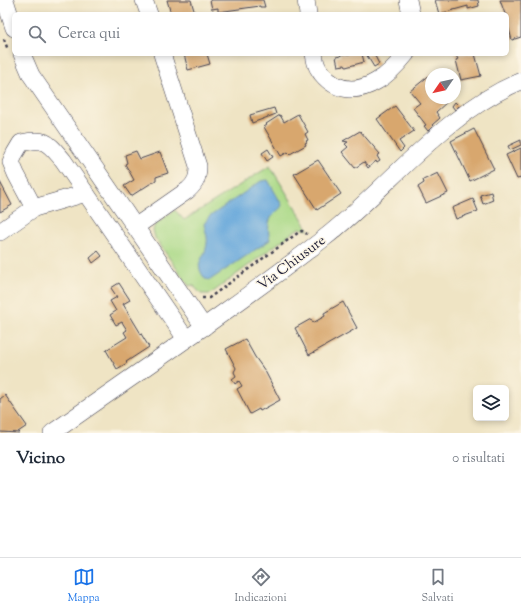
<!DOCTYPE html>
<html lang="it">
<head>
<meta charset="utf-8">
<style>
  body { margin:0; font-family:"Sorts Mill Goudy",serif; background:#f6f6f7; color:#1f2937 }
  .controls { position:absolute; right:12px; bottom:12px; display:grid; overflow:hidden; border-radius:6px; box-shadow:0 2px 6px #0003 }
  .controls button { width:36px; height:36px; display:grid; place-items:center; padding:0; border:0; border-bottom:1px solid #e0e1e3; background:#fff; color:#1f2937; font:20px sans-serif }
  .compass { position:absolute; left:425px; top:68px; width:36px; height:36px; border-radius:50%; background:#fff; box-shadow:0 2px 6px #0003; rotate:236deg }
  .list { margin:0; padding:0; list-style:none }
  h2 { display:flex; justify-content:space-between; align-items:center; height:52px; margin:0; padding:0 16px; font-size:17px }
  h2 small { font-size:13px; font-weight:400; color:#747a83 }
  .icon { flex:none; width:22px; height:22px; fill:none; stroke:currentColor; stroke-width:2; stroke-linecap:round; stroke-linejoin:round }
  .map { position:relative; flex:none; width:521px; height:433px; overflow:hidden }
  .search { position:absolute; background:#fff; box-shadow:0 2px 6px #0003; left:12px; right:12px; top:12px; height:44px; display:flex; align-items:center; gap:10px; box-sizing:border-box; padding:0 14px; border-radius:6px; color:#747a83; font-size:15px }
  .sheet { height:124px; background:#fff }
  nav { display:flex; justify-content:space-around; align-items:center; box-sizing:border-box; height:56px; border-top:1px solid #e0e1e3; background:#fff; font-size:11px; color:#747a83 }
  nav a { display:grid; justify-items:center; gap:2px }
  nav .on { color:#1a73e8 }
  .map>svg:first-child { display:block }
  .green { fill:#aad987; stroke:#667e61 }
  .water { fill:#68a8db; stroke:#45658b }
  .building { fill:#d8a76e }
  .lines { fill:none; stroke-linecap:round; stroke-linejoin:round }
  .minor-casing { stroke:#413f50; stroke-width:18 }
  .path { stroke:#413f50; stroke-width:2.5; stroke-dasharray:3 3; stroke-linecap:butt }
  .minor { stroke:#fff; stroke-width:17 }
  .labels { text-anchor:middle; stroke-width:3; stroke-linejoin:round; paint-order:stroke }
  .street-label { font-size:14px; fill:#22223b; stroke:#fcf5e5 }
</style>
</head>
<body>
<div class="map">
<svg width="521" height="433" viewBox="0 0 521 433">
  <rect width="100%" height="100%" fill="#fcf5e5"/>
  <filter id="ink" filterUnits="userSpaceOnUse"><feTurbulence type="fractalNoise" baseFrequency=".025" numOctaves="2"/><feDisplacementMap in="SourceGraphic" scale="8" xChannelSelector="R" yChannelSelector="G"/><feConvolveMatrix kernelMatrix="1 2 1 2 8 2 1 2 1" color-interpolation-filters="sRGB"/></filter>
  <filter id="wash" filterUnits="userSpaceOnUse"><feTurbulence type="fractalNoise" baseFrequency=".012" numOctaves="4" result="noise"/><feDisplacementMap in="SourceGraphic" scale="16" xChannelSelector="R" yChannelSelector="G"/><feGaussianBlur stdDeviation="0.9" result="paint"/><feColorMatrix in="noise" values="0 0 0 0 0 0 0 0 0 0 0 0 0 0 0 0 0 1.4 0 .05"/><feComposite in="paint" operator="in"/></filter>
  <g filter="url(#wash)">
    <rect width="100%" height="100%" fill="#efe4c4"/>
    <!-- green -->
    <path class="green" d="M270,166l39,64 -9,-2 -4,2 -83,62 -4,2h-8l-8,-9 -4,1 -34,-48 -2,-8 2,-5 20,-15 9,10z"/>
    <!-- water -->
    <path class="water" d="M268,180l14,25c-2,5 -5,5 -8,9 -7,7 -6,17 -4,26l-60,40 -5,-1c-13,-19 0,-17 2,-36 1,-6 -2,-13 -3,-19l5,-7 52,-36z"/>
    <g id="blocks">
      <!-- building -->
      <g class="building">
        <path d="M167,0h24l4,14h-24z"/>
        <path d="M210,0h53l2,7h-5v-1l-42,6v-4l-6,1z"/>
        <path d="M435,0h43l1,6 -11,3v-3l-29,8z"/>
        <path d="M500,0h21v37l-9,3 -5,-18v-8h-2z"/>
        <path d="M184,54h23l3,10 -22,6z"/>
        <path d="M340,54h22l2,8 -18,5 -1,-2 -7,1 -2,-9 5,-1z"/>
        <path d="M366,54h8l5,10 -5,3z"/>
        <path d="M455,54h20l6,22 -20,4 -5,-20 2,-1z"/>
        <path d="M431,74v24h13l3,4 -11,10 4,6 -8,7 1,1 -5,5 -4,-5 2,-1 -13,-17 7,-5 -10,-12z"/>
        <path d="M455,102l4,4 -4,4 -3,-4z"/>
        <path d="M395,106l19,25 -15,10 5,7 -4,4 -23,-33z"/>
        <path d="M274,108l2,6 -24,9 -2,-8z"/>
        <path d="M298,114l10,18 -3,2 3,6 -2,1 1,1 -2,1 1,2 -16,9 -2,-2 -7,4 -17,-29 3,-2 -1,-1 14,-9 4,7z"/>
        <path d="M474,129l20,40 -24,12 -19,-40z"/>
        <path d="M360,131l20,23 -3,2 3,5 -3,2 -1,-2 -8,7 -4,-6 -9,6 -13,-16 6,-5 -3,-3 3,-2 -5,-1z"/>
        <path d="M521,140v5l-11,5 -2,-4z"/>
        <path d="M521,148v30l-4,1 -11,-24z"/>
        <path d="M268,149l5,8 -6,4 -5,-8z"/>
        <path d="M136,151l4,8 20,-7 8,21 -12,4v3l-25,16 -7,-10 10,-6 -9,-16 2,-1 -2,-8z"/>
        <path d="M318,160l23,34 -24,16 -23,-36z"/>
        <path d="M438,173l10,20 -22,10 -8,-16 6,-4 -1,-3z"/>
        <path d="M0,182l12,23 -12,7z"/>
        <path d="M491,192l2,8 -10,4 -3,-9z"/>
        <path d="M473,199l5,12 -22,8 -4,-11z"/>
        <path d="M98,251l4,5 -9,7 -3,-5z"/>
        <path d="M119,283l11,17 -7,4 26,43 -23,15 1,1 -10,6 -11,-19 21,-13 -3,-5 3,-2 -5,-8 -6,3 -6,-10 6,-4 -6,-10 7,-4 -6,-9z"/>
        <path d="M343,302l14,26 -48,27 -14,-27 16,-9 2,4 12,-7 -1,-3z"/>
        <path d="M245,339l10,18 10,14 15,29 -20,11 -1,-2 -9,5 -13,-25 5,-3 -3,-5 -4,3 -3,-5 4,-3 -2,-4 2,-4 -10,-19z"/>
        <path d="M5,395l22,31 -9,6 1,1 -19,-1v-33z"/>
      </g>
    </g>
  </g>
  <g filter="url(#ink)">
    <use href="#blocks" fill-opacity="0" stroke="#413f50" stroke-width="1"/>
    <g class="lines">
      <defs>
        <g id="minor">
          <path d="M5,0l9,28"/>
          <path d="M144,0l5,14"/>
          <path d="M306,0l2,14"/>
          <path d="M408,0l3,14"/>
          <path d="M22,54l9,21 173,252"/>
          <path d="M314,54c1,4 1,8 3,12 1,3 3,5 5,8 15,18 35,19 55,7 11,-6 21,-17 29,-27"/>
          <path d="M34,208l-18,-34 -5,-12 4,-9 6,-10c25,-6 27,0 42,17l123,179"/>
          <path d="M135,227l53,-37c8,-7 10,-13 10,-24l-36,-112"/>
          <path d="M0,232l34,-24 52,-15"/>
          <path d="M52,433c91,-64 183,-126 271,-194 67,-52 118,-124 198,-158"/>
        </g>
      </defs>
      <!-- minor casing -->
      <use href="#minor" class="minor-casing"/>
      <!-- path -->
      <g class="path">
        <path d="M4,39l4,11"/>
        <path d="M202,298h7l90,-66 3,-1 5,3"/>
      </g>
      <!-- minor -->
      <use href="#minor" class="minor"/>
    </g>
  </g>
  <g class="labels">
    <!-- street labels -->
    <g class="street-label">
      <text transform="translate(291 262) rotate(-37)" y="5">Via Chiusure</text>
    </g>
  </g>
</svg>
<div class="controls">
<button><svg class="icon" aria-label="layers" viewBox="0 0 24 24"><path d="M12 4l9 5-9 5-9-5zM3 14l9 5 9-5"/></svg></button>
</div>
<svg class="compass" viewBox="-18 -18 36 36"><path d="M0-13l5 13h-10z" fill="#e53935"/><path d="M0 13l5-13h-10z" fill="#747a83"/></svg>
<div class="search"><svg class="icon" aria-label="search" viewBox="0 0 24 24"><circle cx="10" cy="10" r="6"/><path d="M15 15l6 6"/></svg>Cerca qui</div>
</div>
<section class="sheet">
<h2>Vicino<small>0 risultati</small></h2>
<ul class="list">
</ul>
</section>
<nav>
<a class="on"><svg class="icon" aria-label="map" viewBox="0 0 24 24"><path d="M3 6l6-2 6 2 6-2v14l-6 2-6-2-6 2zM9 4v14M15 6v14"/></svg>Mappa</a>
<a><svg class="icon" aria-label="directions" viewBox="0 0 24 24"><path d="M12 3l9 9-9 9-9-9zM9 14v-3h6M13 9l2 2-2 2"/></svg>Indicazioni</a>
<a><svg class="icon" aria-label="saved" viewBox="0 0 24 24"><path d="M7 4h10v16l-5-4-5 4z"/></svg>Salvati</a>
</nav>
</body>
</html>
